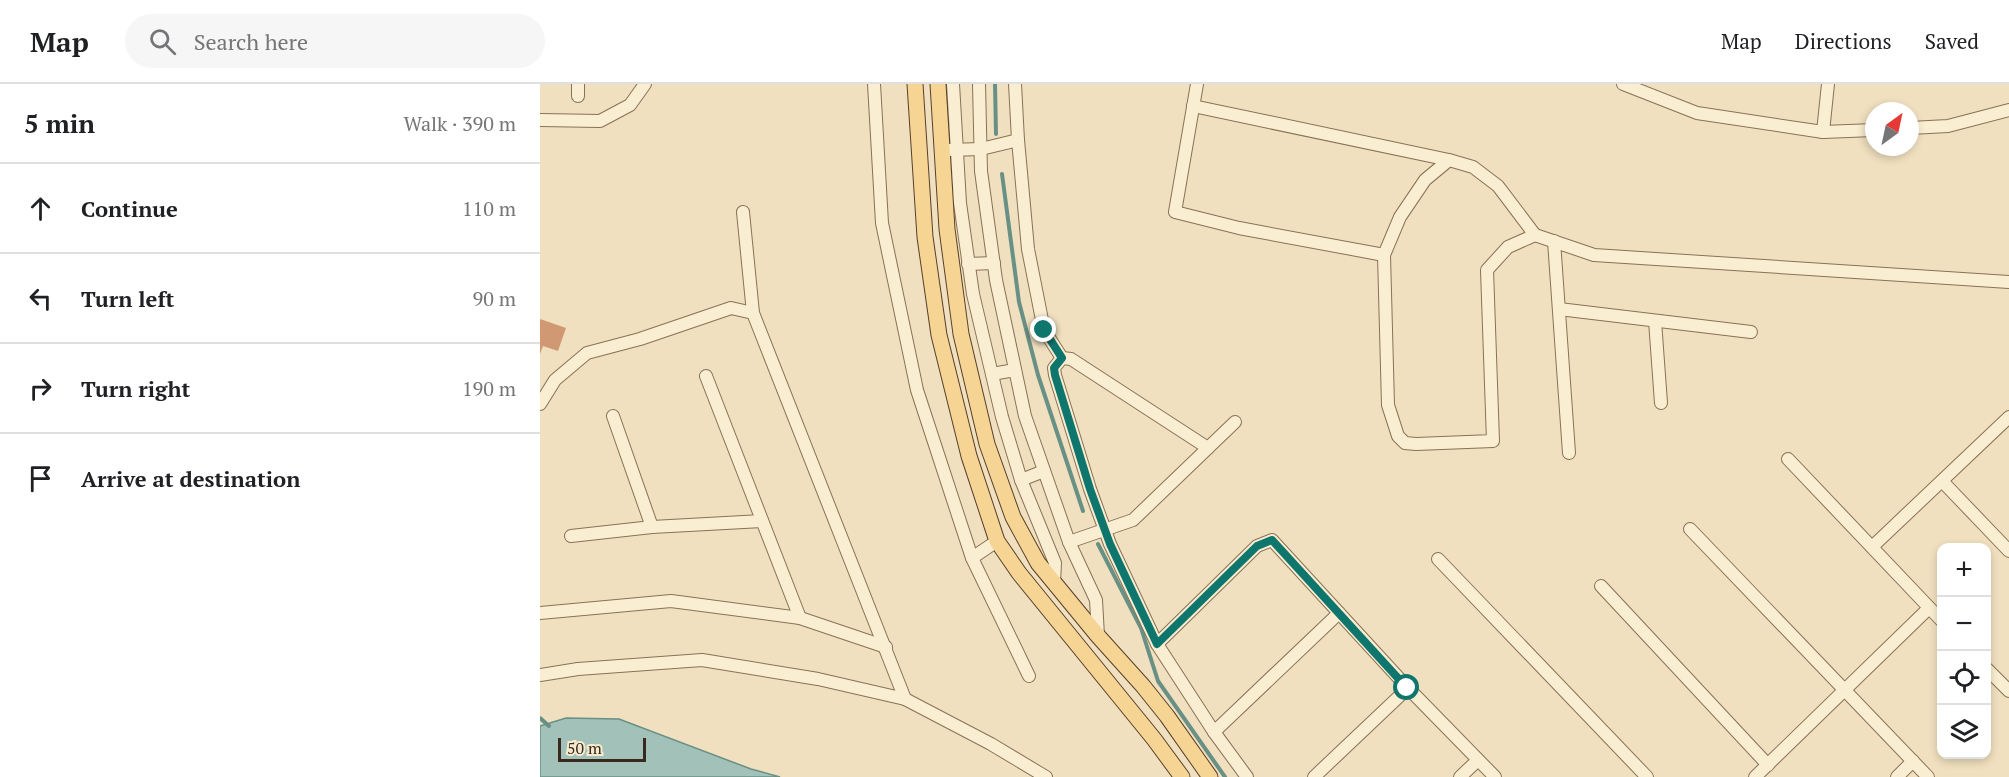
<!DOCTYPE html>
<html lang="en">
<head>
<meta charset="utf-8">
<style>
  body { margin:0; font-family:"PT Serif",serif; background:#f6f6f6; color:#202124 }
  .controls { position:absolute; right:18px; bottom:18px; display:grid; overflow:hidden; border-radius:12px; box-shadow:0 3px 9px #0003 }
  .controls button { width:54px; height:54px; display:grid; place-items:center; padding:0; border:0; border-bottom:2px solid #e0e0e0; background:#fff; color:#202124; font:30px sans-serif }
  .compass { position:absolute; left:1325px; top:18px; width:54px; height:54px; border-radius:50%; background:#fff; box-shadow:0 3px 9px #0003; rotate:33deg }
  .scale { position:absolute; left:18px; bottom:15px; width:88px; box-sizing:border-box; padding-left:6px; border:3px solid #38291c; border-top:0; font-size:16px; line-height:21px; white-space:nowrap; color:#38291c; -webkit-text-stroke:4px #f7ebcf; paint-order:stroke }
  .stop { position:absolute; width:18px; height:18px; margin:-14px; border:4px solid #0f766e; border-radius:50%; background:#fff }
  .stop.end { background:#0f766e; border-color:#fff; box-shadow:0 2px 6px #0008 }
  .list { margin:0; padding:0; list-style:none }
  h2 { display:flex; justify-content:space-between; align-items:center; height:78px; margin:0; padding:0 24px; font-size:26px }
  h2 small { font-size:20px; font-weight:400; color:#757577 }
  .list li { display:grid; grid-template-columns:39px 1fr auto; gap:18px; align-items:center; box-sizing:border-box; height:90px; padding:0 24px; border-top:2px solid #e0e0e0 }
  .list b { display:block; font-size:22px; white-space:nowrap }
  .list em { font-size:20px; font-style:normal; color:#757577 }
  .icon { flex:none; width:33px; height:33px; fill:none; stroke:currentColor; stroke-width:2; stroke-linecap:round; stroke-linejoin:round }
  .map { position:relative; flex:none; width:1469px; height:693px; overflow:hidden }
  header { display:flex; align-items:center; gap:36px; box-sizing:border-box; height:84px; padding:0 30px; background:#fff; border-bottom:2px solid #e0e0e0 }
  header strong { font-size:28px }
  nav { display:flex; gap:33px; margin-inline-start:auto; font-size:21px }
  .search { width:420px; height:54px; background:#f6f6f6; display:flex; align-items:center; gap:15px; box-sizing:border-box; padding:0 21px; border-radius:33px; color:#757577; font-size:22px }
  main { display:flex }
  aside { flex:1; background:#fff }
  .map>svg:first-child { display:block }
  .water { fill:#a2c1b8; stroke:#699085; stroke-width:1.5 }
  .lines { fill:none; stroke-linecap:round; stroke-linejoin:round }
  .stream { stroke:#699085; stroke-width:4 }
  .building { fill:#d09873 }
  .minor-casing { stroke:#897156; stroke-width:14 }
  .major-casing { stroke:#573f2b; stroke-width:17 }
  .minor { stroke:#faeed2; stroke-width:12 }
  .major { stroke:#f6d594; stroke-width:15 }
  .route { stroke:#0f766e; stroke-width:8 }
</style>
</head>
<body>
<header>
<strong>Map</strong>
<div class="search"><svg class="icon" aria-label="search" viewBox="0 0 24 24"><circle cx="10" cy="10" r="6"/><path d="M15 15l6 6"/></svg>Search here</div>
<nav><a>Map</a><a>Directions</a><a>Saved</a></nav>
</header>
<main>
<aside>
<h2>5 min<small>Walk · 390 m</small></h2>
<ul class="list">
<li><svg class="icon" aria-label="ahead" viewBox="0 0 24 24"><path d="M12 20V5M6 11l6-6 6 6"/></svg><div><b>Continue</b></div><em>110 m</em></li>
<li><svg class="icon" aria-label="left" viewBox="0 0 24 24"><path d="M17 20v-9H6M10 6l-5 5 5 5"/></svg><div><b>Turn left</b></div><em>90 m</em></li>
<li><svg class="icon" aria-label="right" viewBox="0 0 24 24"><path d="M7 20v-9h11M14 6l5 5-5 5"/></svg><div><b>Turn right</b></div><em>190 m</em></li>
<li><svg class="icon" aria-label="arrive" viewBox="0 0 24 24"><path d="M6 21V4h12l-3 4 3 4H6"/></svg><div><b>Arrive at destination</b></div></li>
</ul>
</aside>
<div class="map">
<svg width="1469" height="693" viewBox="0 0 1469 693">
  <rect width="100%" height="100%" fill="#f0e0bf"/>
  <!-- water -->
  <path class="water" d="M26,634l53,1 132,50 29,8h-240v-51z"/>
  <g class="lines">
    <!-- stream -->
    <g class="stream">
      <path d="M455,0l1,50"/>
      <path d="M462,90l17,128 19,73 45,136"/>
      <path d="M558,460l43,84 17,53 67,96"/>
      <path d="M0,634l9,8"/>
    </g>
  </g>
  <!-- building -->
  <path class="building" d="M0,235l26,9 -8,23 -15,-5 -3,8z"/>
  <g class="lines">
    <defs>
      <g id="minor">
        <path d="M38,0v12"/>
        <path d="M334,0l8,139 35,167 55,168 57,118"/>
        <path d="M413,0l7,119 13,91 29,123 19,63 34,83 -1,20"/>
        <path d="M439,0l2,87 15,109 29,136 44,126"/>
        <path d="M475,0l3,56 10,109 16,81 18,28"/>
        <path d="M657,0l-22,128 64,16 145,27"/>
        <path d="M1083,0l74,29 126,19 51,-2"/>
        <path d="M653,22l256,54"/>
        <path d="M0,36l60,1 30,-16 15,-21"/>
        <path d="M1370,44l38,-2 61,-16"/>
        <path d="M1283,48l5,-48"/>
        <path d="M409,66l32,-1 37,-9"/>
        <path d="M909,76l24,7 25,19 37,49 -27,12 -21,23 6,171 -77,3 -11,-1 -7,-7 -10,-31 -4,-150 16,-38 25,-37z"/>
        <path d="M203,128l10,101"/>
        <path d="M995,151l59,20 415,27"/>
        <path d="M1014,157l15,212"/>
        <path d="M428,180l26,-1"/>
        <path d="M1019,225l192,23"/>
        <path d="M1115,237l6,82"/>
        <path d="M522,274l-8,10 1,7 35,114 20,55 47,100 57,88 33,45"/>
        <path d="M522,274l9,1 137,89"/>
        <path d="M452,290l23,-4"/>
        <path d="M166,292l94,242"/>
        <path d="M0,320l15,-24 32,-27 53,-14 91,-31 22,5 152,386"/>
        <path d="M73,332l39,111"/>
        <path d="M1248,375l154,162"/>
        <path d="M481,396l23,-9"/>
        <path d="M1402,397l67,70"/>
        <path d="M1150,445l238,248"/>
        <path d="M31,452l81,-9 110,-6"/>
        <path d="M1332,463l137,-130"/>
        <path d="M432,474l25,-17"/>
        <path d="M898,475l209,218"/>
        <path d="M1061,502l167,179"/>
        <path d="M0,529l131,-12 129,17 86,29"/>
        <path d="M558,552l-2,-36 -27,-58 64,-22 102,-98"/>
        <path d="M617,560l100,-98 15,-6 136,148 87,89"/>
        <path d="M1446,584l23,23"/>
        <path d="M0,591l38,-6 124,-9 116,19 87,20 86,45 55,33"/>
        <path d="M674,648l125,-119"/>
        <path d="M774,693l94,-89"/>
        <path d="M920,693l18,-17"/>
        <path d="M1215,693l174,-169"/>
        <path d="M1357,693l16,-16"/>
      </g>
      <g id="major">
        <path d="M375,0l10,153 14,98 30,121 28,85 22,32 135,166 28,38"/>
        <path d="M398,0l9,145 14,105 26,110 26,73 25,46 60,73 45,50 24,30 43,61"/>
      </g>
    </defs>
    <!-- minor casing -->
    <use href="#minor" class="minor-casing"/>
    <!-- major casing -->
    <use href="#major" class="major-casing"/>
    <!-- minor -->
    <use href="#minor" class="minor"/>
    <!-- major -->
    <use href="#major" class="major"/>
  </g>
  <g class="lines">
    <!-- route -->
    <path class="route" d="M504,246l18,28 -8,10 1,7 35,114 20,55 47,100 100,-98 15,-6 135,148"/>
  </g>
</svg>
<div class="controls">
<button>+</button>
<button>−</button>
<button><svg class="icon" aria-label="locate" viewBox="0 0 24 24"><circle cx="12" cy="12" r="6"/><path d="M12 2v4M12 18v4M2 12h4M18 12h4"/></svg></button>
<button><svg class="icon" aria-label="layers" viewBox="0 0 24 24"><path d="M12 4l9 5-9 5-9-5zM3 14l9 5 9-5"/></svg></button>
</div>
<svg class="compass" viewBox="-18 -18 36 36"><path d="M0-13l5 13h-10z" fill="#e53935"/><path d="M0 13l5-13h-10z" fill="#757577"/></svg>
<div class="scale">50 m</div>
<div class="stop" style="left:867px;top:604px"></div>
<div class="stop end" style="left:504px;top:246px"></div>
</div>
</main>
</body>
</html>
